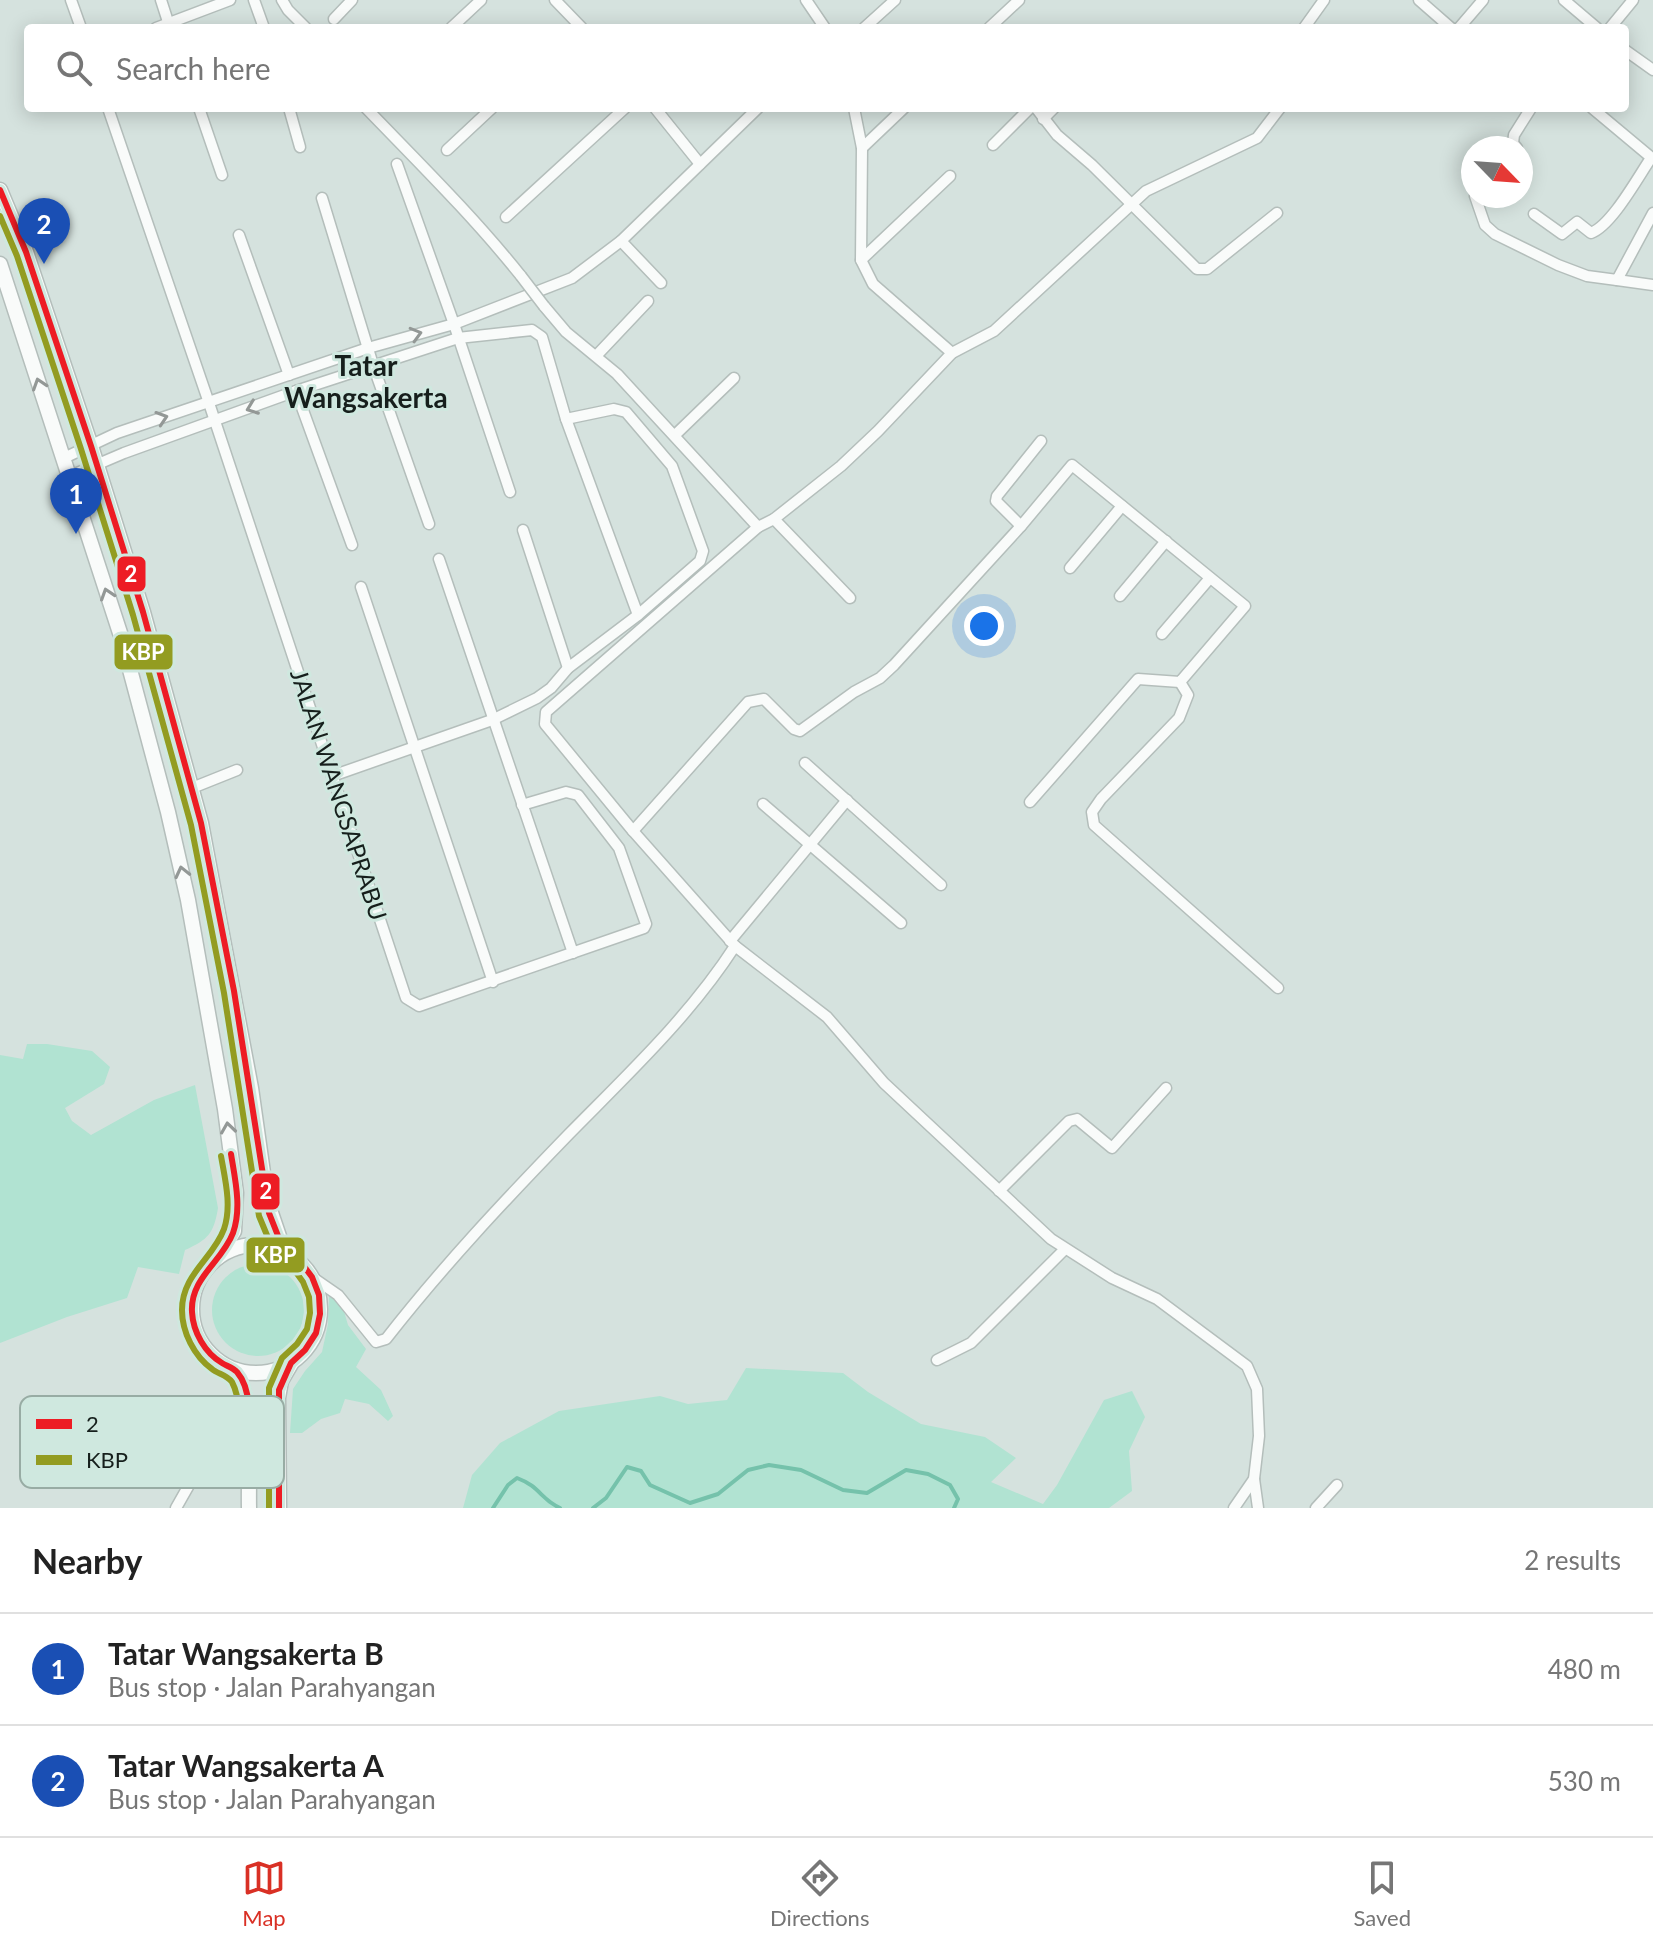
<!DOCTYPE html>
<html lang="en">
<head>
<meta charset="utf-8">
<style>
  body { margin:0; font-family:Lato,sans-serif; background:#f6f6f6; color:#222 }
  .compass { position:absolute; left:1461px; top:136px; width:72px; height:72px; border-radius:50%; background:#fff; box-shadow:0 4px 20px #0003; rotate:115deg }
  .you { position:absolute; left:984px; top:626px; width:28px; height:28px; margin:-20px; border:6px solid #fff; border-radius:50%; background:#1a73e8; box-shadow:0 0 0 12px #1a73e833 }
  .badge { display:grid; place-items:center; width:52px; height:52px; border-radius:50%; background:#d93025; color:#fff; font-size:26px; font-weight:700 }
  .pin { position:absolute; translate:-50% -66px; filter:drop-shadow(0 2px 4px #0008) }
  .pin::after { content:''; position:absolute; top:42px; width:28px; height:24px; background:inherit; clip-path:polygon(0 0,100% 0,50% 100%) }
  .list { margin:0; padding:0; list-style:none }
  h2 { display:flex; justify-content:space-between; align-items:center; height:104px; margin:0; padding:0 32px; font-size:34px }
  h2 small { font-size:26px; font-weight:400; color:#767676 }
  .list li { display:grid; grid-template-columns:52px 1fr auto; gap:24px; align-items:center; box-sizing:border-box; height:112px; padding:0 32px; border-top:2px solid #e0e0e0 }
  .list b { display:block; font-size:30px; white-space:nowrap }
  .list p { margin:0; font-size:26px; white-space:nowrap; color:#767676 }
  .list em { font-size:26px; font-style:normal; color:#767676 }
  .icon { flex:none; width:44px; height:44px; fill:none; stroke:currentColor; stroke-width:2; stroke-linecap:round; stroke-linejoin:round }
  .map { position:relative; flex:none; width:1653px; height:1508px; overflow:hidden }
  .search { position:absolute; background:#fff; box-shadow:0 4px 20px #0003; left:24px; right:24px; top:24px; height:88px; display:flex; align-items:center; gap:20px; box-sizing:border-box; padding:0 28px; border-radius:8px; color:#767676; font-size:30px }
  .sheet { height:328px; background:#fff }
  nav { display:flex; justify-content:space-around; align-items:center; box-sizing:border-box; height:112px; border-top:2px solid #e0e0e0; background:#fff; font-size:22px; color:#767676 }
  nav a { display:grid; justify-items:center; gap:4px }
  nav .on { color:#d93025 }
  .map>svg:first-child { display:block }
  .green { fill:#b1e3d2 }
  .lines { fill:none; stroke-linecap:round; stroke-linejoin:round }
  .stream { stroke:#75c2ab; stroke-width:4 }
  .street-casing { stroke:#b4bebb; stroke-width:13 }
  .secondary-casing { stroke:#b4bebb; stroke-width:17 }
  .street { stroke:#f9fbfa; stroke-width:10 }
  .secondary { stroke:#f9fbfa; stroke-width:14 }
  .street-bridge-casing { stroke:#b4bebb; stroke-width:13; stroke-linecap:butt }
  .street-bridge { stroke:#f9fbfa; stroke-width:10 }
  .bus-1-casing { stroke:#cfe8df; stroke-width:12 }
  .bus-2-casing { stroke:#cfe8df; stroke-width:12 }
  .bus-1 { stroke:#ed1c24; stroke-width:6 }
  .bus-2 { stroke:#939c21; stroke-width:6 }
  .oneway { stroke:#939896 }
  .labels { text-anchor:middle; stroke-width:6; stroke-linejoin:round; paint-order:stroke }
  .street-label { font-size:24px; fill:#161f1c; stroke:#cfe8df }
  .quarter-label { font-size:28px; font-weight:bold; fill:#161f1c; stroke:#cfe8df }
  .key { fill:#cfe8df; stroke:#98aca4; stroke-width:2 }
  .key-label { font-size:22px; fill:#161f1c }
  .line-badge { stroke:#cfe8df; stroke-width:3 }
  .badge-label { font-size:22px; text-anchor:middle; font-weight:bold; fill:#fff }
</style>
</head>
<body>
<div class="map">
<svg width="1653" height="1508" viewBox="0 0 1653 1508">
  <rect width="100%" height="100%" fill="#d5e2de"/>
  <!-- green -->
  <g class="green">
    <path d="M27,1044h20l45,7 18,16 -6,17 -39,24 7,13 19,14 63,-35 41,-15 23,123c-4,25 -10,32 -33,42l-6,24 -41,-7 -11,31 -60,19 -67,26v-288l23,4z"/>
    <circle cx="258" cy="1310" r="46"/>
    <path d="M329,1297l6,1 8,10 5,17 18,24 -10,18 25,23 12,26 -5,5 -19,-17 -24,-5 -5,14 -19,6 -19,14h-12l3,-44 12,-18 17,-19 6,-28z"/>
    <path d="M746,1368l97,5 25,19 53,32 64,13 31,21 -25,24 52,22 14,-19 47,-85 28,-9 13,26 -16,34 3,40 -23,17h-646l9,-33 28,-32 59,-32 101,-15 28,8 39,-4z"/>
  </g>
  <g class="lines">
    <!-- stream -->
    <g class="stream">
      <path d="M493,1508l15,-23 9,-7c24,9 22,20 43,30"/>
      <path d="M593,1508l13,-10 21,-31 14,4 9,14 40,18 28,-9 30,-24 21,-5 32,5 42,20 24,3 39,-23 22,4 22,11 8,14 -4,9"/>
    </g>
    <defs>
      <g id="street">
        <path d="M71,0l10,28"/>
        <path d="M161,0l9,28"/>
        <path d="M254,0l10,28"/>
        <path d="M282,0l6,10 18,18"/>
        <path d="M555,0l27,28"/>
        <path d="M806,0l19,28"/>
        <path d="M1419,0l32,28"/>
        <path d="M1564,0l33,28"/>
        <path d="M334,19l18,-19"/>
        <path d="M156,28l74,-28"/>
        <path d="M451,28l30,-28"/>
        <path d="M864,28l31,-28"/>
        <path d="M989,28l30,-28"/>
        <path d="M1304,28l20,-28"/>
        <path d="M1459,28l24,-28"/>
        <path d="M1610,28l23,-28"/>
        <path d="M1625,50l28,20"/>
        <path d="M108,108l101,295 197,595 13,8 225,-78 2,-4 -27,-76 -41,-53 -12,-3 -44,13"/>
        <path d="M199,108l23,67"/>
        <path d="M289,108l11,39"/>
        <path d="M366,108c53,55 107,108 155,168"/>
        <path d="M655,108l45,56"/>
        <path d="M854,108l8,40 -1,112 12,24 79,69"/>
        <path d="M1036,108l21,27 35,30 105,104h10l70,-56"/>
        <path d="M1592,108l61,51"/>
        <path d="M1043,119l11,-11"/>
        <path d="M993,145l37,-37"/>
        <path d="M862,148l42,-40"/>
        <path d="M1517,148l-4,-5 1,-8 17,-27"/>
        <path d="M447,150l45,-42"/>
        <path d="M397,164l57,160 56,168"/>
        <path d="M1475,196l10,29 10,9 63,31 29,11 30,4 36,-67"/>
        <path d="M322,198l51,167 56,159"/>
        <path d="M1534,214l28,20 15,-12 14,11c21,-8 47,-56 60,-75"/>
        <path d="M506,217l119,-109"/>
        <path d="M239,235l50,140"/>
        <path d="M621,241l40,42"/>
        <path d="M861,260l89,-84"/>
        <path d="M1617,280l36,5"/>
        <path d="M544,306l22,26 51,42 141,153"/>
        <path d="M597,355l51,-54"/>
        <path d="M296,391l56,154"/>
        <path d="M675,435l59,-57"/>
        <path d="M64,458l53,-25 251,-85 86,-24 118,-46 49,-37 137,-133"/>
        <path d="M70,476l54,-23 172,-62 162,-53 74,-8 10,7 24,82 72,196"/>
        <path d="M774,519l76,79"/>
        <path d="M1021,526l51,-61 173,141 -65,76 -42,-3 -108,123"/>
        <path d="M523,530l45,138"/>
        <path d="M439,559l134,394"/>
        <path d="M1070,568l52,-62"/>
        <path d="M361,587l132,395"/>
        <path d="M1120,596l46,-55"/>
        <path d="M1162,634l48,-56"/>
        <path d="M1180,682l8,13 -9,23 -78,81 -9,13 2,13 184,163"/>
        <path d="M805,763l136,122"/>
        <path d="M332,776l160,-56 45,-22 14,-10 17,-20 70,-53 62,-54 3,-10 -31,-85 -46,-54 -12,-3 -48,10"/>
        <path d="M192,788l45,-18"/>
        <path d="M763,804l138,119"/>
        <path d="M633,831l115,-129 16,-3 30,30 6,2 54,-39 26,-14 14,-13 127,-139 -25,-25 1,-5 44,-55"/>
        <path d="M730,941l117,-141"/>
        <path d="M735,946l92,71 57,66 167,156 61,39 45,21 90,67 10,23 2,47 -5,43 -20,29"/>
        <path d="M999,1191l70,-70 8,-2 35,29 54,-60"/>
        <path d="M312,1277l26,18 38,47 10,-3c57,-73 119,-139 183,-205 59,-60 120,-117 166,-188l-102,-115 -88,-107 1,-12 212,-185 16,-8 67,-53 37,-35 74,-78 42,-22 152,-140 111,-53 23,-30"/>
        <path d="M937,1360l34,-17 94,-94"/>
        <path d="M1254,1479l4,29"/>
        <path d="M176,1508l30,-53 40,-47"/>
        <path d="M1316,1508l21,-23"/>
      </g>
      <g id="secondary">
        <path d="M0,190l26,62 65,194 52,166 58,211 50,265 16,113 17,50"/>
        <path d="M0,264l121,372 47,176 20,88 37,209 11,84 -2,38 -16,26"/>
        <circle cx="256" cy="1309" r="64"/>
        <path d="M236,1370c18,39 12,96 13,138"/>
        <path d="M279,1508l-1,-110 3,-17 10,-17"/>
      </g>
    </defs>
    <!-- street casing -->
    <use href="#street" class="street-casing"/>
    <!-- secondary casing -->
    <use href="#secondary" class="secondary-casing"/>
    <!-- street -->
    <use href="#street" class="street"/>
    <!-- secondary -->
    <use href="#secondary" class="secondary"/>
    <defs>
      <path id="street-bridge" d="M521,276l23,30"/>
    </defs>
    <!-- street-bridge casing -->
    <use href="#street-bridge" class="street-bridge-casing"/>
    <!-- street-bridge -->
    <use href="#street-bridge" class="street-bridge"/>
    <defs>
      <g id="bus-1">
        <path d="M0,190l26,62 65,194 52,166 58,211 33,168 35,222 15,38 16,10 12,16 7,18 1,19 -4,19 -11,17 -14,13 -12,27v118"/>
        <path d="M231,1154c4,25 11,54 2,79 -11,29 -43,45 -41,79 1,20 13,41 30,51 5,3 11,5 15,9 18,21 11,60 10,84"/>
      </g>
      <g id="bus-2">
        <path d="M0,216l17,40 64,193 52,166 58,210 33,168 35,223 17,41 17,11 10,14 6,15 1,16 -3,16 -10,15 -15,14 -13,30v120"/>
        <path d="M221,1156c4,23 11,50 3,73 -11,30 -42,45 -42,81 0,22 12,46 30,59 6,5 15,6 20,13 11,21 6,51 5,74"/>
      </g>
    </defs>
    <!-- bus-1 casing -->
    <use href="#bus-1" class="bus-1-casing"/>
    <!-- bus-2 casing -->
    <use href="#bus-2" class="bus-2-casing"/>
    <!-- bus-1 -->
    <use href="#bus-1" class="bus-1"/>
    <!-- bus-2 -->
    <use href="#bus-2" class="bus-2"/>
  </g>
  <!-- one-way arrows -->
  <defs><path id="oneway-chevron" d="M-2-3.5L2.5 0L-2 3.5" fill="none" stroke-width="1.6" stroke-linecap="round" stroke-linejoin="round" transform="scale(2)"/></defs>
  <g class="oneway">
    <use href="#oneway-chevron" transform="translate(416 334) rotate(-16)"/>
    <use href="#oneway-chevron" transform="translate(39 384) rotate(-108)"/>
    <use href="#oneway-chevron" transform="translate(252 408) rotate(159)"/>
    <use href="#oneway-chevron" transform="translate(162 418) rotate(-18)"/>
    <use href="#oneway-chevron" transform="translate(107 594) rotate(-108)"/>
    <use href="#oneway-chevron" transform="translate(182 872) rotate(-103)"/>
    <use href="#oneway-chevron" transform="translate(228 1128) rotate(-98)"/>
  </g>
  <g class="labels">
    <!-- street labels -->
    <g class="street-label">
      <text transform="translate(338 795) rotate(72)" y="8">JALAN WANGSAPRABU</text>
    </g>
    <!-- quarter labels -->
    <g class="quarter-label">
      <text x="366" y="376">Tatar<tspan x="366" dy="32">Wangsakerta</tspan></text>
    </g>
  </g>
  <!-- legend -->
  <rect x="20" y="1396" width="264" height="92" rx="12" class="key"/>
  <rect x="36" y="1419" width="36" height="10" fill="#ed1c24"/>
  <rect x="36" y="1455" width="36" height="10" fill="#939c21"/>
  <g class="key-label">
    <text x="86" y="1432">2</text>
    <text x="86" y="1468">KBP</text>
  </g>
  <g class="line-badge">
    <rect x="116" y="555" width="31" height="38" rx="8" fill="#ed1c24"/>
    <rect x="113" y="633" width="61" height="38" rx="8" fill="#939c21"/>
    <rect x="250" y="1172" width="31" height="39" rx="8" fill="#ed1c24"/>
    <rect x="245" y="1236" width="61" height="38" rx="8" fill="#939c21"/>
  </g>
  <g class="badge-label">
    <text x="131" y="582">2</text>
    <text x="143" y="660">KBP</text>
    <text x="266" y="1199">2</text>
    <text x="275" y="1263">KBP</text>
  </g>
</svg>
<svg class="compass" viewBox="-18 -18 36 36"><path d="M0-13l5 13h-10z" fill="#e53935"/><path d="M0 13l5-13h-10z" fill="#767676"/></svg>
<div class="you"></div>
<div class="pin badge" style="left:76px;top:534px;background:#1a4fb4">1</div>
<div class="pin badge" style="left:44px;top:264px;background:#1a4fb4">2</div>
<div class="search"><svg class="icon" aria-label="search" viewBox="0 0 24 24"><circle cx="10" cy="10" r="6"/><path d="M15 15l6 6"/></svg>Search here</div>
</div>
<section class="sheet">
<h2>Nearby<small>2 results</small></h2>
<ul class="list">
<li><span class="badge" style="background:#1a4fb4">1</span><div><b>Tatar Wangsakerta B</b><p>Bus stop · Jalan Parahyangan</p></div><em>480 m</em></li>
<li><span class="badge" style="background:#1a4fb4">2</span><div><b>Tatar Wangsakerta A</b><p>Bus stop · Jalan Parahyangan</p></div><em>530 m</em></li>
</ul>
</section>
<nav>
<a class="on"><svg class="icon" aria-label="map" viewBox="0 0 24 24"><path d="M3 6l6-2 6 2 6-2v14l-6 2-6-2-6 2zM9 4v14M15 6v14"/></svg>Map</a>
<a><svg class="icon" aria-label="directions" viewBox="0 0 24 24"><path d="M12 3l9 9-9 9-9-9zM9 14v-3h6M13 9l2 2-2 2"/></svg>Directions</a>
<a><svg class="icon" aria-label="saved" viewBox="0 0 24 24"><path d="M7 4h10v16l-5-4-5 4z"/></svg>Saved</a>
</nav>
</body>
</html>
